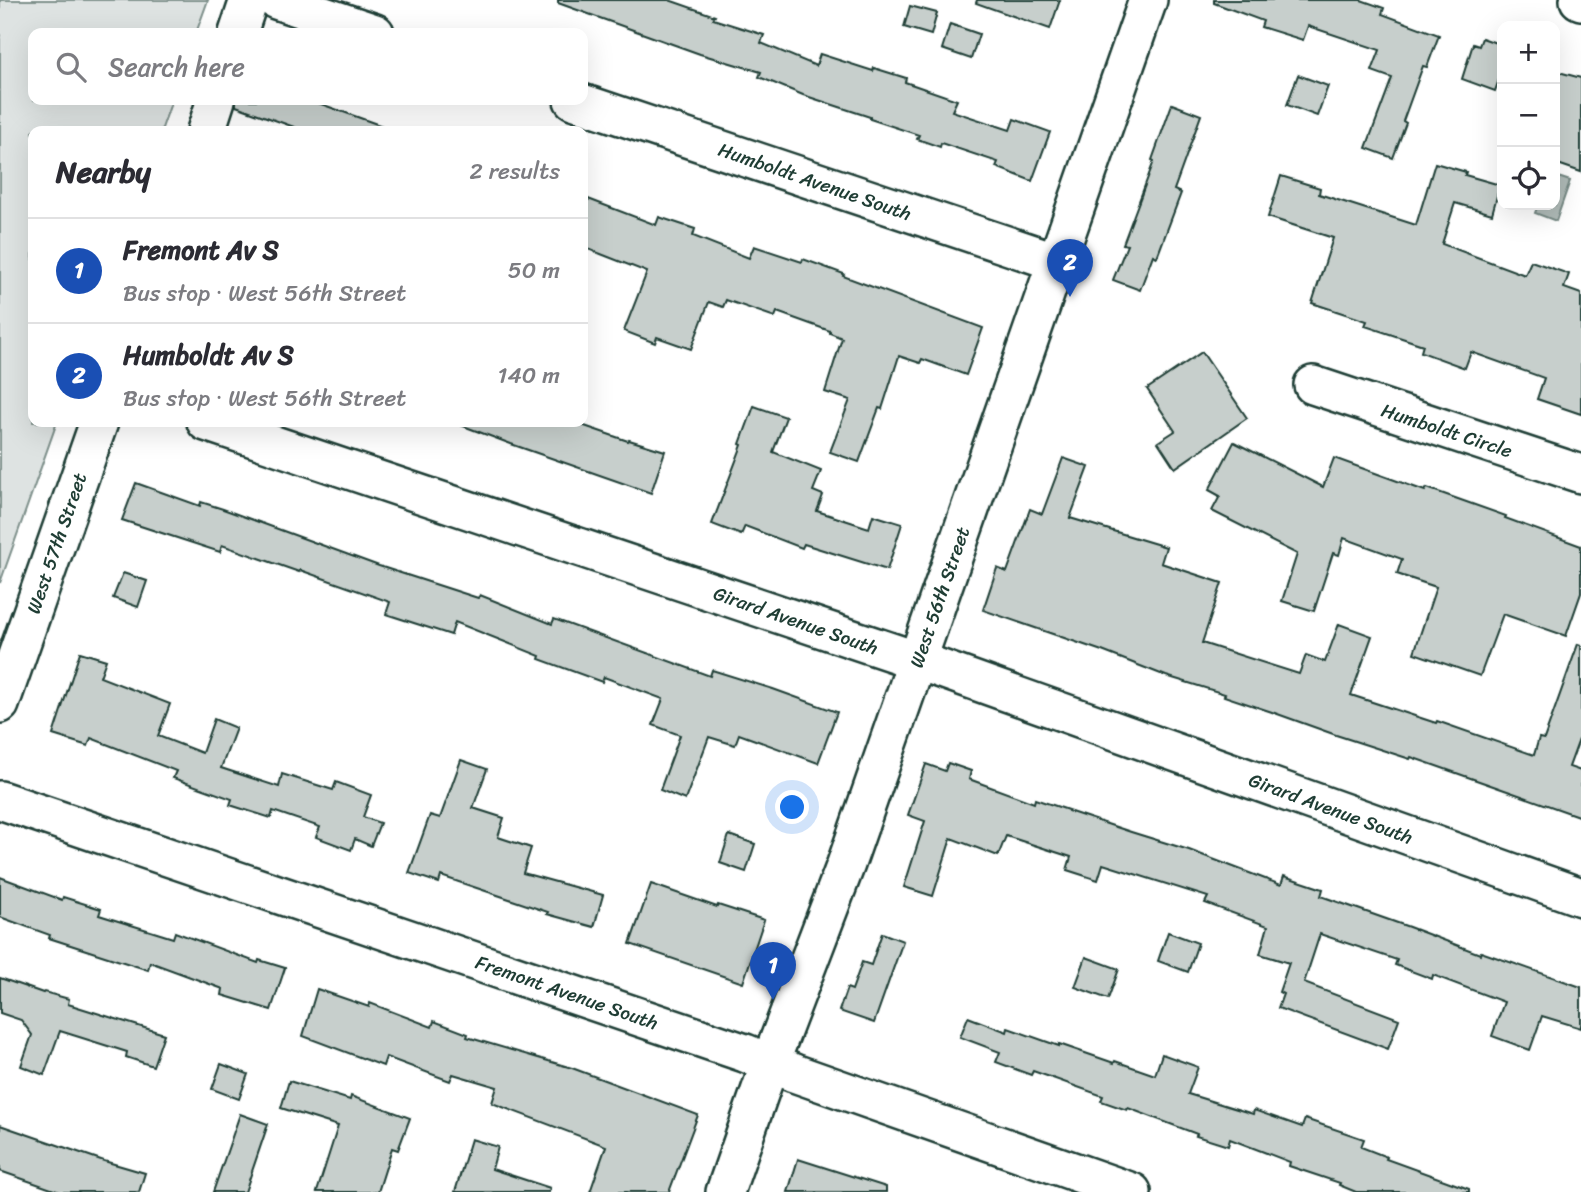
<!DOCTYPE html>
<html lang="en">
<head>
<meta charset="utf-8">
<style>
  body { margin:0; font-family:Sriracha,sans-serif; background:#f2f2f3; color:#2b2b33 }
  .controls { position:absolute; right:21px; top:21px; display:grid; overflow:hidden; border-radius:14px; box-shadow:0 7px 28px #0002 }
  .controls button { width:63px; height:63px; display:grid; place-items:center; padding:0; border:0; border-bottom:2px solid #e1e1e2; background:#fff; color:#2b2b33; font:35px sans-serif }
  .you { position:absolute; left:793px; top:808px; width:24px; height:24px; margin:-18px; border:5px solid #fff; border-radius:50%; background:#1a73e8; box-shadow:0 0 0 10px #1a73e833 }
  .badge { display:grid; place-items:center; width:46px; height:46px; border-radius:50%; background:#111827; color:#fff; font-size:23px; font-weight:700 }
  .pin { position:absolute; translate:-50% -58px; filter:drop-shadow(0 2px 4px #0008) }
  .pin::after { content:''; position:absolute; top:37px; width:24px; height:21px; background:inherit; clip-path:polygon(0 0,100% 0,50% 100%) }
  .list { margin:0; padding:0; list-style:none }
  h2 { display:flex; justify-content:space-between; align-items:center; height:91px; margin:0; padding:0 28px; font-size:30px }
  h2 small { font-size:23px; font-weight:400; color:#7c7c81 }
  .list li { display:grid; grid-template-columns:46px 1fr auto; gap:21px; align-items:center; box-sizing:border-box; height:105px; padding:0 28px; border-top:2px solid #e1e1e2 }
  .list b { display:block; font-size:26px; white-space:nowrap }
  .list p { margin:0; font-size:23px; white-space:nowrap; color:#7c7c81 }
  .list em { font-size:23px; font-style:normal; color:#7c7c81 }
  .icon { flex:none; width:38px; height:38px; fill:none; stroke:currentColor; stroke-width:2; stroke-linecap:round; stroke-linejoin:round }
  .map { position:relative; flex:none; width:1581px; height:1192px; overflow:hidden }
  .search { position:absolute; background:#fff; box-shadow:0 7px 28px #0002; left:28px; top:28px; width:560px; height:77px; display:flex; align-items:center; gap:18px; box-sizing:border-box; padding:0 24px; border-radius:14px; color:#7c7c81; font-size:26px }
  .panel { position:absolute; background:#fff; box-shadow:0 7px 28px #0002; left:28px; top:126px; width:560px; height:301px; border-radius:14px }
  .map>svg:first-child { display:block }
  .green { fill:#dee3e2; stroke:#7e908b; stroke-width:2 }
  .water { fill:#afbab7; stroke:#758883; stroke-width:2 }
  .building { fill:#c7cfcc; stroke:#1f3d34; stroke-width:2 }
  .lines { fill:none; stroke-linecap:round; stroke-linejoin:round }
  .minor-casing { stroke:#1f3d34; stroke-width:42 }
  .minor { stroke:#fff; stroke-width:37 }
  .labels { text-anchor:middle; stroke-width:5; stroke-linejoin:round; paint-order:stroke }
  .street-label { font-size:19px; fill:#1f3d34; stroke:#fff }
</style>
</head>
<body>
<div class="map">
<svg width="1581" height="1192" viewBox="0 0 1581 1192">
  <rect width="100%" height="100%" fill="#fff"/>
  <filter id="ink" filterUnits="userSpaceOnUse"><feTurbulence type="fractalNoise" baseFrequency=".0143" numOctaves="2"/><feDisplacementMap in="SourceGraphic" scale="14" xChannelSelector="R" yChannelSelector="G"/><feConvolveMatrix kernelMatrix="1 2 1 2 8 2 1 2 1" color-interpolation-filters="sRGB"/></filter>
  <g filter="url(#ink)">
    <!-- green -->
    <path class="green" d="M0,0h208l-12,33h-163v67h139l-11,31h-128v291h24l-57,161z"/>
    <!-- water -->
    <path class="water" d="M1555,176l15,5 -14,40 -21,-8 3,-8h17z"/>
    <!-- building -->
    <g class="building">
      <path d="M558,0h111l46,16 -2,3 51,16 -3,8 55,23 4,-12 53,17 1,-3 32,10 -1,4 52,18 -5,11 58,19 4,-11 36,13 -18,49 -36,-14 2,-5 -57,-19 -1,4 -23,-8 2,-4 -49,-16v-2l-67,-22 -44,-18 2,-5 -61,-18 -142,-51z"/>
      <path d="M977,0h83l-10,29 -74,-26z"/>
      <path d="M1214,0h147l23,8 -2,6 57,21 -12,32 -4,-1 -20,55 3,2 -13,35 -27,-10 26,-70 -20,-7 8,-21 -72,-24 -5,14 -42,-13 2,-6 -49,-18z"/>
      <path d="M910,6l27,7 -6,22 -27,-8z"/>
      <path d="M950,24l29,10 -8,25 -29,-10z"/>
      <path d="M1482,38l20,7v26l-7,20 -33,-12 11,-35 6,2z"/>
      <path d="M1555,71l26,7v94l-26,-9z"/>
      <path d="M1298,75l30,11 -11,30 -30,-11z"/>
      <path d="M236,100h74l78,28v3h-83l-69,-25z"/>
      <path d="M1172,104l29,11 -27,75 7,3 -24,64 -4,-2 -13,35 -27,-10 14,-35 -4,-1 31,-83 -2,-1z"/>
      <path d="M1435,163l31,9 -1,3 35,10 -8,29 -37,-11 -13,41 83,31 6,-14 38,13 -5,14 17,6v120l-44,-15 7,-21 -73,-26 -6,16 -44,-16 2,-7 -58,-19 2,-5 -55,-18 21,-65 -65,-21 13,-41 39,12 -1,6 97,31z"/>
      <path d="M583,197l73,28 3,-8 36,12 -2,7 56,22 5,-12 48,16 1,-3 41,15 -1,2 140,52 -17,47 -44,-16 -2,4 -21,-7 -17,53 -3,-1 -20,54 -29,-10 20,-52 -25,-8 17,-54 -12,-5v-2l-53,-19 -2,5 -49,-17 -3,7 -14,-5 -18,47 -34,-12 -2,6 -31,-12 23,-59 -64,-25z"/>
      <path d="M1202,352l45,66 -72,50 -17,-26 17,-11 -28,-42z"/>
      <path d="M754,406l32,11 -13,35 48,19 -8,20 10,4 -6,16 52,17 4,-13 29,9 -15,46 -83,-26 -2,4 -57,-22 -4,9 -29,-11 30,-79 -2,-1z"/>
      <path d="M458,422h115l55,19 1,-1 36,11 -14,42 -140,-49 -53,-20z"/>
      <path d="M1234,442l89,45 11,-29 91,33 2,-3 79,28 -1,2 76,28v47l-15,43 -63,-22 -23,62 -66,-23 22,-66 -39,-13 5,-15 -58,-21 -5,17 -6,-2 -19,58 -32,-10 15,-47 -85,-43 8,-15 -11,-6z"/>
      <path d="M1063,458l26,9 -19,51 96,29 -5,16 61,20 -20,60 97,31 7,-19 19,7 14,-38 33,12 -21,59 85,28 1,-2 97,34 5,-17 5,1 34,-95 3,1v89l-12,33 12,4v46l-170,-60 -1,2 -74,-24 -64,-23 -48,-16 1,-2 -59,-18 -64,-25 -119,-41 14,-42 10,4 23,-63 12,5z"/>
      <path d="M136,483l64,23 1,-4 22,7 156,57 99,32 2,-3 72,29 2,-5 156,57 2,-6 61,19 64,23 -19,51 -79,-29 -4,11 -26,-8 -24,63 -25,-10 20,-55 -27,-10 10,-26 -59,-22 -2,5 -63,-23 1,-3 -85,-34 -4,13 -65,-21 4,-12 -90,-32 -1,2 -77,-27 -2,7 -98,-32z"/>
      <path d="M123,573l24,8 -9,26 -25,-9z"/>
      <path d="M80,652l26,8 -6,17 70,27 -12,32 44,17 12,-34 22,9 -15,40 58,19 3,-13 51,16 3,-8 35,13 -8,22 17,6 -9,23 -16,-7 -4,11 -35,-13 4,-10 -47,-16 -2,7 -41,-13 2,-6 -59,-21 3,-7 -85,-33 -3,8 -35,-11z"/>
      <path d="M461,760l26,9 -14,39 31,10 -6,19 33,11 -8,25 80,22 -9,32 -47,-13 1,-2 -107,-36 -2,7 -30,-10 21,-58 10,3z"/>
      <path d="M948,763l23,8 -2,8 65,24 1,-4 33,11v1l63,21 58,18 92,35 3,-9 39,13 -2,7 88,31 71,27 1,-2 100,35v41l-39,-12 -12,34 -38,-14 12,-34 -71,-27 -1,4 -37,-14 2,-5 -77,-26 -16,49 95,36 -11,30 -110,-41 5,-14 -4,-2 10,-29 -29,-9 8,-28 -63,-23 3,-6 -105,-33 -5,16 -31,-10 4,-13 -65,-21 -8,20 -47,-18 -18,58 -29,-9 21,-66 -17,-6 18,-51 19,7z"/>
      <path d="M729,835l26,9 -9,28 -26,-9z"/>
      <path d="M0,877l62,23 1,-3 38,12 -2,6 74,23 2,-6 83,31 1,-3 26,8 -14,42 -49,-15 1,-6 -73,-27 -2,8 -99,-32 1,-3 -50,-18z"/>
      <path d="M651,884l66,23 1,-2 46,15 -21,63 -113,-39z"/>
      <path d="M1168,932l30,11 -10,29 -30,-11z"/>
      <path d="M882,933l21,8 -29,82 -35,-12 8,-23 5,2 10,-28 9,3z"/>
      <path d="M1086,957l33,12 -11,30 -33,-12z"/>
      <path d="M0,978l43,15 1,-1 25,7 -1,5 96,30 -11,32 -27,-9 1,-5 -67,-21 -16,44 -23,-9 11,-31 -11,-15 -21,-7z"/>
      <path d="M317,989l52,18 1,-4 62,24 2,-6 34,13 -1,3 105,31 126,47 -29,77h-79l16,-46 -114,-43 5,-16 -44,-13 -3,7 -64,-24 -3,9 -80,-30z"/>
      <path d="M968,1017l39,15 1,-4 51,18v-2l55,19 1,-2 40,14 7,-21 36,13 -10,27 65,20 1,-4 48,17 3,-8 59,20 -3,8 26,10 -1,2 83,30v3h-113l-17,-7 1,-2 -51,-17 1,-4 -60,-23 -2,7 -32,-10 1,-2 -69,-26 -1,2 -26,-9 2,-5 -70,-25 -2,4 -35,-13 4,-10 -40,-15z"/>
      <path d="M221,1064l27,10 -9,25 -27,-10z"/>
      <path d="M289,1081l61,19 1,-4 59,22 -12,32 -6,-2 -14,44h-61l21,-66 -57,-18z"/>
      <path d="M240,1114l28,10 -23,68h-32z"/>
      <path d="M0,1125l104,36 41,12 -6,19h-79l-60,-21z"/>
      <path d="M471,1139l27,8 -6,22 58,19 -1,4h-94z"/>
      <path d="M798,1159l88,28v5h-98z"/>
    </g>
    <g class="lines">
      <defs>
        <g id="minor">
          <path d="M276,0l99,33"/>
          <path d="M1579,0l2,1"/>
          <path d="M238,33l11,-33"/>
          <path d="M573,100l484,162"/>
          <path d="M206,131l10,-31"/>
          <path d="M1313,385l268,89"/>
          <path d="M206,422l730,245 645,230"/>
          <path d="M0,704l99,-282"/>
          <path d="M0,800l745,253 49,20 338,119"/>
          <path d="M725,1192l45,-129 76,-199 302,-864"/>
        </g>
      </defs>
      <!-- minor casing -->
      <use href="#minor" class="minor-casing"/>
      <!-- minor -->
      <use href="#minor" class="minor"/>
    </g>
  </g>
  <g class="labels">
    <!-- street labels -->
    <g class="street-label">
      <text transform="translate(815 181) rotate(19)" y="7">Humboldt Avenue South</text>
      <text transform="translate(1447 430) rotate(18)" y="7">Humboldt Circle</text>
      <text transform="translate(56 543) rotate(-71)" y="7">West 57th Street</text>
      <text transform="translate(939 597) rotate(-71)" y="7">West 56th Street</text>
      <text transform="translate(796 620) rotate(19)" y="7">Girard Avenue South</text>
      <text transform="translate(1331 808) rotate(20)" y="7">Girard Avenue South</text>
      <text transform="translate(567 992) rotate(19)" y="7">Fremont Avenue South</text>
    </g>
  </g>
</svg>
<div class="controls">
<button>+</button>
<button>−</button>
<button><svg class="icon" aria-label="locate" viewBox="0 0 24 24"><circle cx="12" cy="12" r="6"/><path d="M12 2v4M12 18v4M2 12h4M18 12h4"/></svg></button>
</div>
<div class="you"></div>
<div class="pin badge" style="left:773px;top:1000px;background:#1a4fb4">1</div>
<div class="pin badge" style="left:1070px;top:297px;background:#1a4fb4">2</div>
<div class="search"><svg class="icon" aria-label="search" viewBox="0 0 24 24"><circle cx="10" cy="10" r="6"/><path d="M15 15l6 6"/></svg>Search here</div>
<section class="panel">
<h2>Nearby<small>2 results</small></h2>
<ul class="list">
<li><span class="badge" style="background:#1a4fb4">1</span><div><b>Fremont Av S</b><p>Bus stop · West 56th Street</p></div><em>50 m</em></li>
<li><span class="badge" style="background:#1a4fb4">2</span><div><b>Humboldt Av S</b><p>Bus stop · West 56th Street</p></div><em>140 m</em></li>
</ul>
</section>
</div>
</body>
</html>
